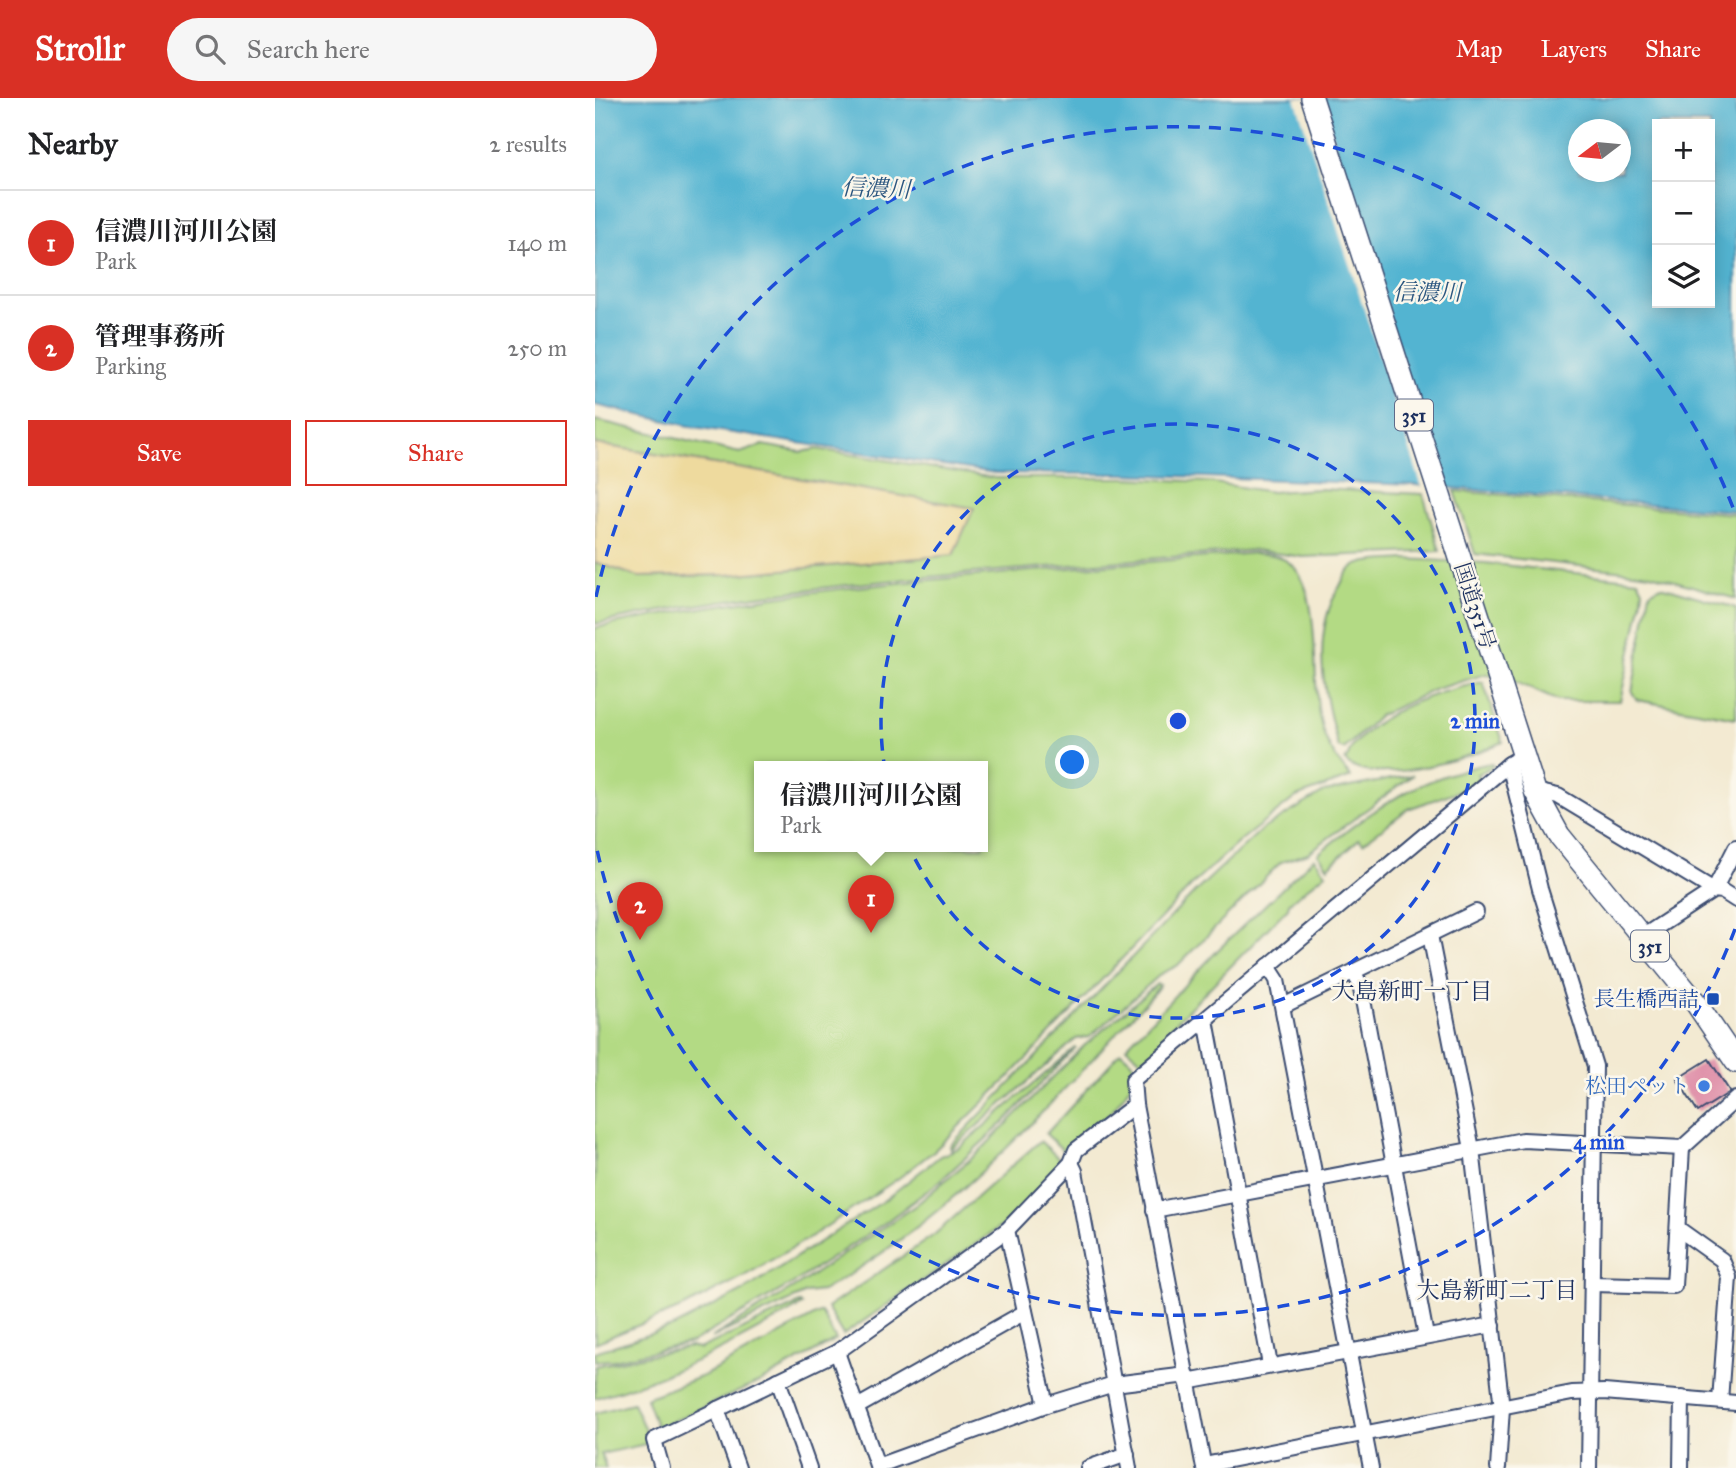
<!DOCTYPE html>
<html lang="en">
<head>
<meta charset="utf-8">
<style>
  body { margin:0; font-family:"IM FELL Great Primer","Noto Serif JP",serif; background:#f6f6f6; color:#202124 }
  .controls { position:absolute; right:21px; top:21px; display:grid; overflow:hidden; border-radius:0px; box-shadow:0 4px 18px #0003 }
  .controls button { width:63px; height:63px; display:grid; place-items:center; padding:0; border:0; border-bottom:2px solid #e0e0e0; background:#fff; color:#202124; font:35px sans-serif }
  .compass { position:absolute; left:973px; top:21px; width:63px; height:63px; border-radius:50%; background:#fff; box-shadow:0 4px 18px #0003; rotate:254deg }
  .you { position:absolute; left:478px; top:665px; width:24px; height:24px; margin:-18px; border:5px solid #fff; border-radius:50%; background:#1a73e8; box-shadow:0 0 0 10px #1a73e833 }
  .badge { display:grid; place-items:center; width:46px; height:46px; border-radius:50%; background:#d93025; color:#fff; font-size:23px; font-weight:700 }
  .pin { position:absolute; translate:-50% -58px; filter:drop-shadow(0 2px 4px #0008) }
  .pin::after { content:''; position:absolute; top:37px; width:24px; height:21px; background:inherit; clip-path:polygon(0 0,100% 0,50% 100%) }
  .popup { position:absolute; left:159px; top:663px; width:234px; height:91px; box-sizing:border-box; display:grid; place-content:center; border-radius:0px; background:#fff; filter:drop-shadow(0 2px 5px #0005); font-size:23px; white-space:nowrap; color:#757577 }
  .popup b { font-size:26px; color:#202124 }
  .popup::after { content:''; position:absolute; left:50%; top:100%; margin-left:-14px; border:14px solid transparent; border-top-color:#fff }
  .list { margin:0; padding:0; list-style:none }
  h2 { display:flex; justify-content:space-between; align-items:center; height:91px; margin:0; padding:0 28px; font-size:30px }
  h2 small { font-size:23px; font-weight:400; color:#757577 }
  .list li { display:grid; grid-template-columns:46px 1fr auto; gap:21px; align-items:center; box-sizing:border-box; height:105px; padding:0 28px; border-top:2px solid #e0e0e0 }
  .list b { display:block; font-size:26px; white-space:nowrap }
  .list p { margin:0; font-size:23px; white-space:nowrap; color:#757577 }
  .list em { font-size:23px; font-style:normal; color:#757577 }
  .actions { display:flex; gap:14px; padding:21px 28px }
  .actions a { flex:1; padding:16px 0; border:2px solid #d93025; border-radius:0px; text-align:center; font-size:24px; color:#d93025 }
  .actions .main { background:#d93025; color:#fff }
  .icon { flex:none; width:38px; height:38px; fill:none; stroke:currentColor; stroke-width:2; stroke-linecap:round; stroke-linejoin:round }
  .map { position:relative; flex:none; width:1141px; height:1370px; overflow:hidden }
  header { display:flex; align-items:center; gap:42px; box-sizing:border-box; height:98px; padding:0 35px; background:#d93025; color:#fff }
  header strong { font-size:33px }
  nav { display:flex; gap:38px; margin-inline-start:auto; font-size:24px }
  .search { width:490px; height:63px; background:#f6f6f6; display:flex; align-items:center; gap:18px; box-sizing:border-box; padding:0 24px; border-radius:38px; color:#757577; font-size:26px }
  main { display:flex }
  aside { flex:1; background:#fff }
  .map>svg:first-child { display:block }
  .green { fill:#b3da84; stroke:#678471; stroke-width:2; fill-rule:evenodd }
  .sand { fill:#eeda9e; stroke:#84847e; stroke-width:2 }
  .water { fill:#52b4d1; stroke:#367298; stroke-width:2; fill-rule:evenodd }
  .pier { fill:#f3ead2 }
  .building { fill:#df8fa8 }
  .lines { fill:none; stroke-linecap:round; stroke-linejoin:round }
  .minor-casing { stroke:#3b4b6f; stroke-width:18 }
  .highway-casing { stroke:#3b4b6f; stroke-width:24 }
  .minor { stroke:#fff; stroke-width:14 }
  .highway { stroke:#fff; stroke-width:21 }
  .ring { fill:none; stroke:#1d4ed8; stroke-width:3.5; stroke-dasharray:12 9 }
  .transit-dot { fill:#1a4fb4; stroke:#fbf7ec; stroke-width:2.5 }
  .shop-dot { fill:#3f7fe0; stroke:#fbf7ec; stroke-width:2.5 }
  .labels { text-anchor:middle; stroke-width:5; stroke-linejoin:round; paint-order:stroke }
  .shield { fill:#fbf7ec; stroke:#5e6b89; stroke-width:2 }
  .shield-label { font-size:19px; font-weight:bold; fill:#1b2f5e }
  .street-label { font-size:21px; fill:#1b2f5e; stroke:#fbf7ec }
  .transit-label { font-size:21px; fill:#164399; stroke:#fbf7ec; text-anchor:end }
  .shop-label { font-size:21px; fill:#366cbe; stroke:#fbf7ec; text-anchor:end }
  .water-label { font-size:23px; font-style:italic; fill:#2c5780; stroke:#fbf7ec }
  .neighbourhood-label { font-size:23px; fill:#1b2f5e; stroke:#fbf7ec }
  .centre { fill:#1d4ed8; stroke:#fbf7ec; stroke-width:3.5 }
  .ring-label { font-size:21px; text-anchor:middle; font-weight:bold; fill:#1d4ed8; stroke:#fbf7ec; stroke-width:5; stroke-linejoin:round; paint-order:stroke }
</style>
</head>
<body>
<header>
<strong>Strollr</strong>
<div class="search"><svg class="icon" aria-label="search" viewBox="0 0 24 24"><circle cx="10" cy="10" r="6"/><path d="M15 15l6 6"/></svg>Search here</div>
<nav><a>Map</a><a>Layers</a><a>Share</a></nav>
</header>
<main>
<aside>
<h2>Nearby<small>2 results</small></h2>
<ul class="list">
<li><span class="badge">1</span><div><b>信濃川河川公園</b><p>Park</p></div><em>140 m</em></li>
<li><span class="badge">2</span><div><b>管理事務所</b><p>Parking</p></div><em>250 m</em></li>
</ul>
<div class="actions"><a class="main">Save</a><a>Share</a></div>
</aside>
<div class="map">
<svg width="1141" height="1370" viewBox="0 0 1141 1370">
  <rect width="100%" height="100%" fill="#fbf7ec"/>
  <filter id="ink" filterUnits="userSpaceOnUse"><feTurbulence type="fractalNoise" baseFrequency=".0143" numOctaves="2"/><feDisplacementMap in="SourceGraphic" scale="14" xChannelSelector="R" yChannelSelector="G"/><feConvolveMatrix kernelMatrix="1 2 1 2 8 2 1 2 1" color-interpolation-filters="sRGB"/></filter>
  <filter id="wash" filterUnits="userSpaceOnUse"><feTurbulence type="fractalNoise" baseFrequency=".00686" numOctaves="4" result="noise"/><feDisplacementMap in="SourceGraphic" scale="28" xChannelSelector="R" yChannelSelector="G"/><feGaussianBlur stdDeviation="1.57" result="paint"/><feColorMatrix in="noise" values="0 0 0 0 0 0 0 0 0 0 0 0 0 0 0 0 0 1.4 0 .05"/><feComposite in="paint" operator="in"/></filter>
  <g filter="url(#wash)">
    <rect width="100%" height="100%" fill="#f3ead2"/>
    <!-- green -->
    <g class="green">
      <path d="M0,322l145,33 23,-8 38,7 16,-3 178,29h132l81,4 64,10 48,-3 103,5 17,57 -137,6 -49,-7c-219,20 -443,28 -659,74v-62l44,15 87,-2 227,-20 20,-47 -378,-64z"/>
      <path d="M860,393l281,23v85l-85,-25 -176,-20z"/>
      <path d="M659,455c11,1 22,1 31,7 40,22 25,120 35,160 5,23 15,39 31,57l-55,20 -55,43 -46,42 -183,192 -77,76 -36,28 -90,60 -65,38 -58,30 -91,37v-715c216,-47 439,-55 659,-75zM164,669h224v80h-224z"/>
      <path d="M809,461l81,4 153,17 5,10 -2,15 -21,96h-62l-40,-18 -32,-9 -50,15 -56,26 -36,34 -6,-2c-14,-51 -28,-113 2,-161 3,-6 6,-14 12,-18 13,-9 37,-7 52,-9z"/>
      <path d="M1066,488l75,22v110l-99,-18 -5,-8 18,-100z"/>
      <path d="M888,584l20,60c-32,15 -132,47 -158,19 4,-5 4,-9 7,-14 31,-39 85,-55 131,-65z"/>
      <path d="M896,665l2,3 -16,8 4,9 -19,11 -4,-3 -50,18 -45,34 -4,-4 -31,28 -10,-13c56,-47 100,-76 173,-91z"/>
      <path d="M818,677l-105,78 -27,9 -104,104 -15,7 -73,64 -13,2 -125,110 -1,-3 246,-255 65,-61 63,-38z"/>
      <path d="M719,760l12,15 -37,30 -1,5 -116,118 7,10 -36,32 -3,-9 -14,-12 93,-98z"/>
      <path d="M562,886l3,1 -7,9c-105,112 -196,220 -331,297l-16,2 -95,45 87,-53 118,-80 63,-53 105,-106z"/>
      <path d="M481,949l-74,77 -62,57 -54,41 -91,60 -104,61 -77,17 -19,1v-9l80,-26 68,-35 139,-89 58,-46 19,-8z"/>
      <path d="M526,954c5,5 13,9 14,16 3,21 -50,72 -65,89l-24,-23z"/>
      <path d="M445,1043l24,22 -61,62 -160,110 -16,-27 107,-73z"/>
      <path d="M205,1205l2,2c-67,39 -132,73 -207,93v-32l95,-19 9,2z"/>
      <path d="M226,1214l15,28 -76,42 -103,46 -11,-30 59,-23z"/>
      <path d="M38,1305l15,34 -2,7 -45,10 5,14h-11v-55z"/>
    </g>
    <!-- sand -->
    <path class="sand" d="M0,346l379,64 -21,47 -227,20 -87,2 -44,-15z"/>
    <!-- water -->
    <path class="water" d="M0,0h1141v413l-321,-26 -290,-11 -130,-1 -301,-46 -99,-22zM1062,26h53v179h-53zM984,32h42v42h-42z"/>
    <!-- pier -->
    <path class="pier" d="M700,0h26l114,394 -12,-2z"/>
    <g id="blocks">
      <!-- building -->
      <path class="building" d="M1114,961l21,33 -32,20 -21,-33z"/>
    </g>
  </g>
  <g filter="url(#ink)">
    <use href="#blocks" fill-opacity="0" stroke="#3b4b6f" stroke-width="2"/>
    <g class="lines">
      <defs>
        <g id="minor">
          <path d="M919,663l-5,3 31,125 55,177 -6,402"/>
          <path d="M940,693l23,5 156,94 22,-43"/>
          <path d="M835,837l42,214 30,259 -4,60"/>
          <path d="M1047,839l72,-47 8,1 14,9"/>
          <path d="M673,868l9,14 94,488"/>
          <path d="M759,875l6,11 66,352"/>
          <path d="M688,908l193,-94"/>
          <path d="M611,922l64,345"/>
          <path d="M476,1065l4,8 54,297"/>
          <path d="M559,1112l369,-70 159,8 54,-49"/>
          <path d="M412,1132l39,175"/>
          <path d="M1085,1132l42,30 7,17 -9,124"/>
          <path d="M997,1186l82,2 8,-138"/>
          <path d="M242,1254l41,116"/>
          <path d="M183,1282l31,88"/>
          <path d="M592,1284l306,-57"/>
          <path d="M262,1309l168,-95"/>
          <path d="M122,1311l21,59"/>
          <path d="M609,1367l368,-72 32,-1 132,11"/>
          <path d="M282,1368l169,-61 68,-21 73,-9"/>
          <path d="M67,1370l-8,-28 183,-88 170,-122 64,-67 5,-13 59,-45"/>
          <path d="M493,1370l39,-14"/>
          <path d="M609,1370l-69,-363 -2,-25 376,-316"/>
          <path d="M1086,1370l1,-70"/>
        </g>
        <path id="highway" d="M717,0l223,693 24,44 137,168 40,59"/>
      </defs>
      <!-- minor casing -->
      <use href="#minor" class="minor-casing"/>
      <!-- highway casing -->
      <use href="#highway" class="highway-casing"/>
      <!-- minor -->
      <use href="#minor" class="minor"/>
      <!-- highway -->
      <use href="#highway" class="highway"/>
    </g>
  </g>
  <!-- distance rings -->
  <g class="ring">
    <circle cx="583" cy="623" r="297"/>
    <path d="M1140 831A595 595 0 0 1 1 747M1 499A595 595 0 0 1 1140 415"/>
  </g>
  <!-- markers -->
  <rect class="transit-dot" x="1111" y="894" width="14" height="14" rx="3.5"/>
  <circle class="shop-dot" cx="1109" cy="988" r="7"/>
  <g class="labels">
    <!-- shield labels -->
    <g class="shield">
      <rect x="800" y="301.5" width="38" height="31" rx="5"/>
      <rect x="1036" y="832.5" width="38" height="31" rx="5"/>
    </g>
    <g class="shield-label">
      <text x="819" y="324">351</text>
      <text x="1055" y="855">351</text>
    </g>
    <!-- street labels -->
    <g class="street-label">
      <text transform="translate(880 508) rotate(72)" y="7">国道351号</text>
    </g>
    <!-- transit labels -->
    <g class="transit-label">
      <text x="1104" y="908">長生橋西詰</text>
    </g>
    <!-- shop labels -->
    <g class="shop-label">
      <text x="1095" y="995">松田ペット</text>
    </g>
    <!-- water labels -->
    <g class="water-label">
      <text transform="translate(281 90) rotate(2)" y="8">信濃川</text>
      <text x="832" y="202">信濃川</text>
    </g>
    <!-- neighbourhood labels -->
    <g class="neighbourhood-label">
      <text x="817" y="901">大島新町一丁目</text>
      <text x="902" y="1200">大島新町二丁目</text>
    </g>
  </g>
  <circle cx="583" cy="623" r="10" class="centre"/>
  <g class="ring-label">
    <text x="880" y="630">2 min</text>
    <text x="1004" y="1051">4 min</text>
  </g>
</svg>
<div class="controls">
<button>+</button>
<button>−</button>
<button><svg class="icon" aria-label="layers" viewBox="0 0 24 24"><path d="M12 4l9 5-9 5-9-5zM3 14l9 5 9-5"/></svg></button>
</div>
<svg class="compass" viewBox="-18 -18 36 36"><path d="M0-13l5 13h-10z" fill="#e53935"/><path d="M0 13l5-13h-10z" fill="#757577"/></svg>
<div class="you"></div>
<div class="pin badge" style="left:276px;top:835px">1</div>
<div class="popup"><b>信濃川河川公園</b>Park</div>
<div class="pin badge" style="left:45px;top:842px">2</div>
</div>
</main>
</body>
</html>
